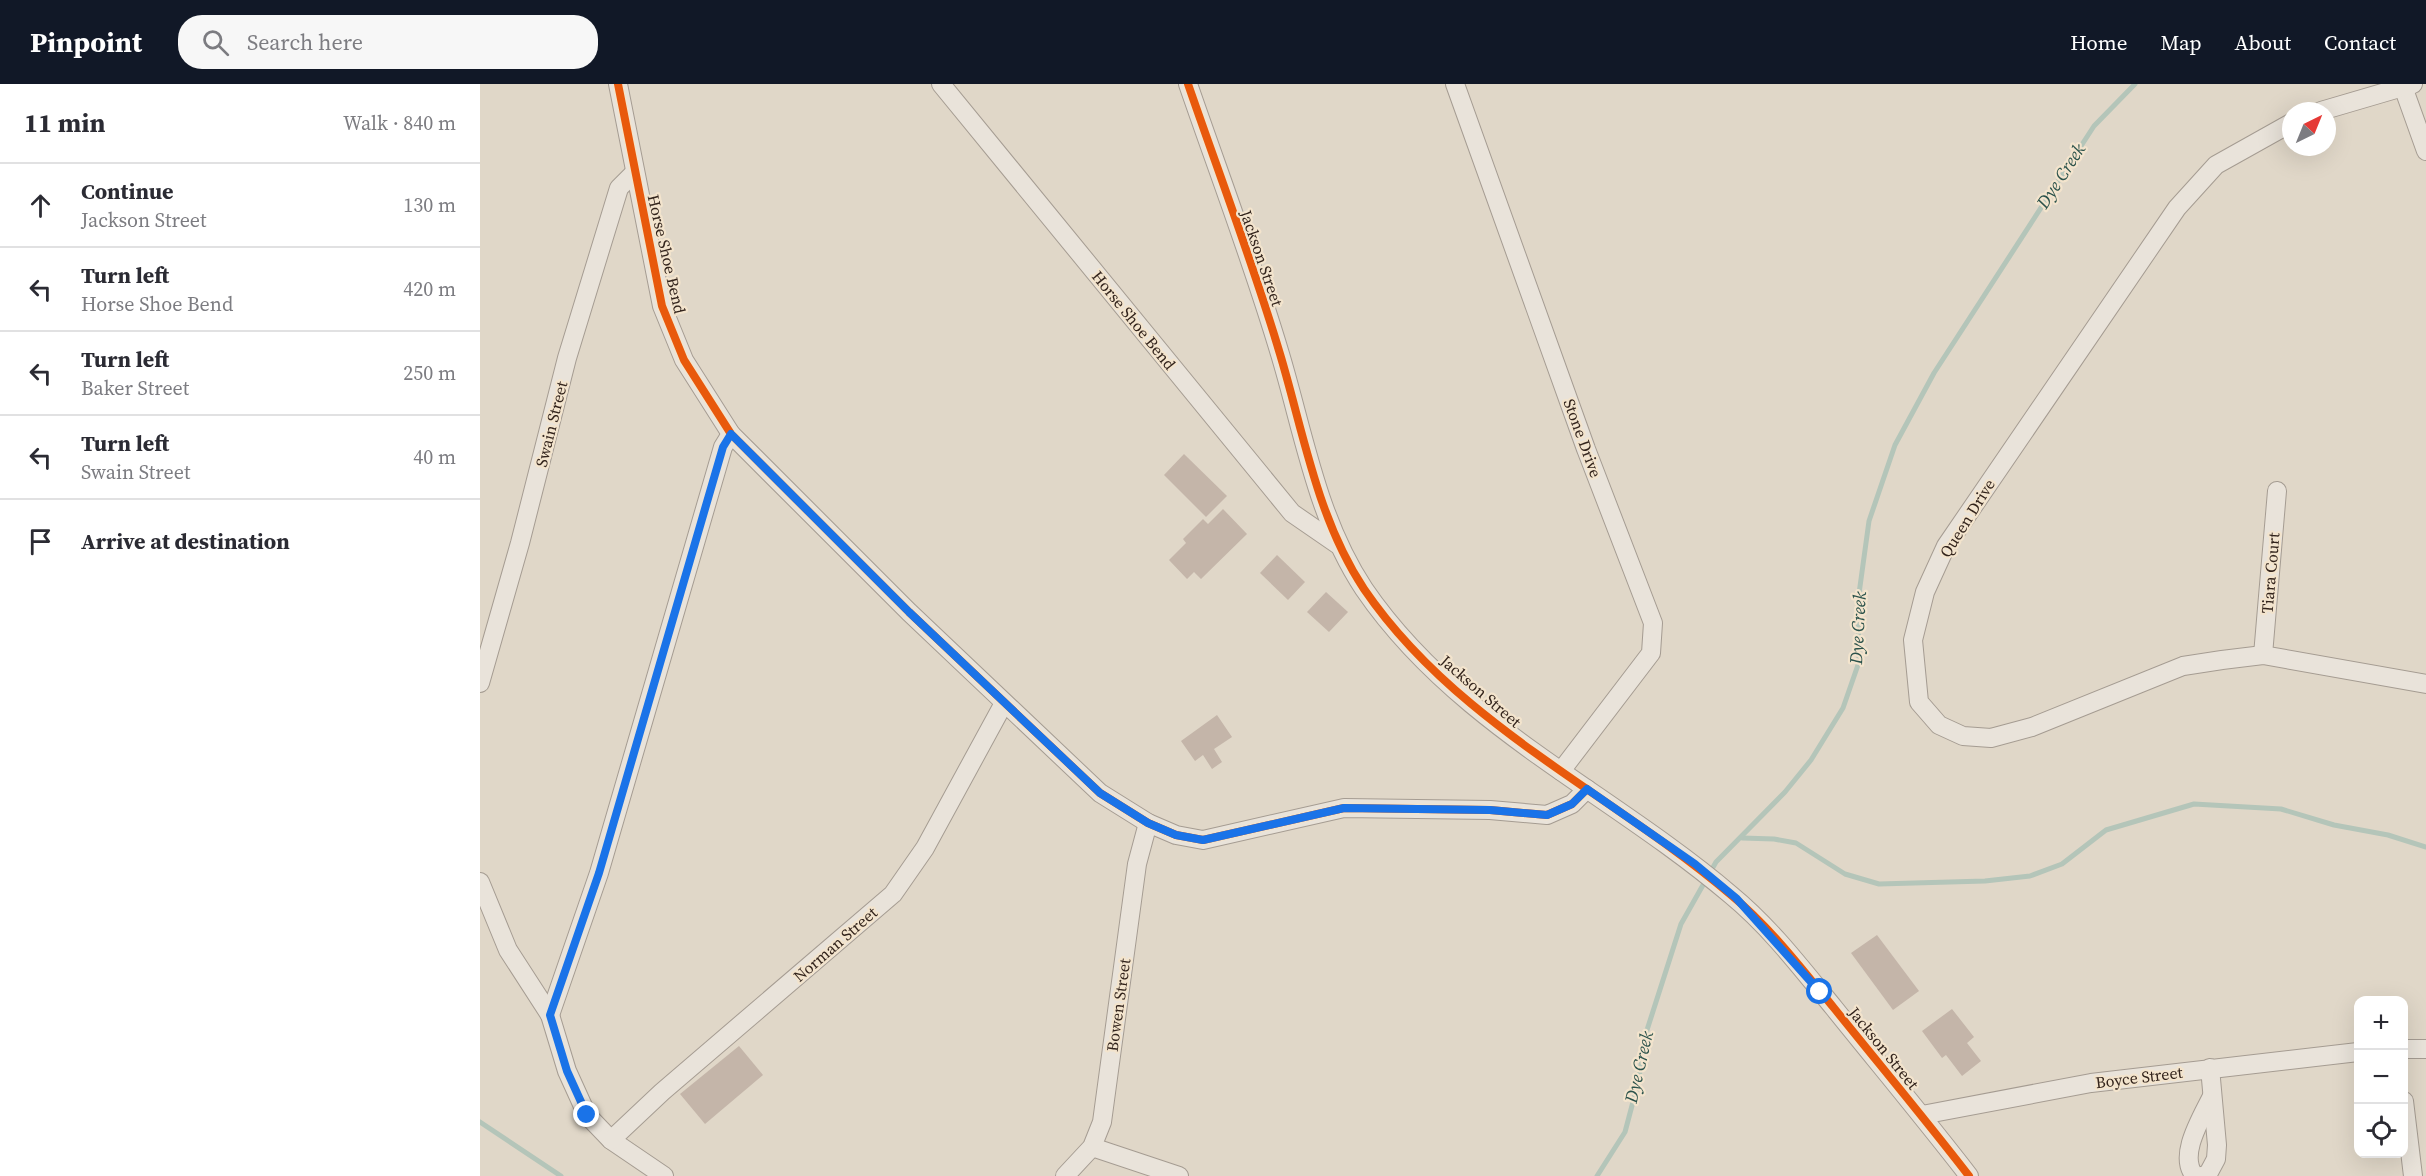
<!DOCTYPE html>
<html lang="en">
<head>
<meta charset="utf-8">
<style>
  body { margin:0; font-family:"Source Serif 4",serif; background:#f7f7f7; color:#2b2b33 }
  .controls { position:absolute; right:18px; bottom:18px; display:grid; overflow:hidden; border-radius:12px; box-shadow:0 6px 24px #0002 }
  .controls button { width:54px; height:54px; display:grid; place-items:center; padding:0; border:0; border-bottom:2px solid #e1e1e2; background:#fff; color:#2b2b33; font:30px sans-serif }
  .compass { position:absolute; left:1802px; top:18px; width:54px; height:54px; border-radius:50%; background:#fff; box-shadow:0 6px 24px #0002; rotate:43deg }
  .stop { position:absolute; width:18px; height:18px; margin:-14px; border:4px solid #1a73e8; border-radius:50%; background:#fff }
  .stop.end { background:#1a73e8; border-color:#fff; box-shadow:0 2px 6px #0008 }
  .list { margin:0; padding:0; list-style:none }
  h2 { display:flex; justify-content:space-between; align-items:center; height:78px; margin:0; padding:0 24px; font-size:26px }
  h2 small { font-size:20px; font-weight:400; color:#7c7c81 }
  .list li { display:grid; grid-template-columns:39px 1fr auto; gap:18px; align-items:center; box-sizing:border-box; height:84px; padding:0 24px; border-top:2px solid #e1e1e2 }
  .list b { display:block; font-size:22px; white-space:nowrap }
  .list p { margin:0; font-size:20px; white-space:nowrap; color:#7c7c81 }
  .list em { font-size:20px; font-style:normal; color:#7c7c81 }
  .icon { flex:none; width:33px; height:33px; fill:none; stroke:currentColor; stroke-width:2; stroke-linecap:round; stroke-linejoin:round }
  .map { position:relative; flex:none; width:1946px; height:1092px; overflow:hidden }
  header { display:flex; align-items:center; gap:36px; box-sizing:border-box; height:84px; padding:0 30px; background:#111827; color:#fff }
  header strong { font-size:28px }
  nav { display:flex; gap:33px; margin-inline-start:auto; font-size:21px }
  .search { width:420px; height:54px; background:#f7f7f7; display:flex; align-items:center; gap:15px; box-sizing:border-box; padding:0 21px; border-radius:24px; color:#7c7c81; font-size:22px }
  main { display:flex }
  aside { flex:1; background:#fff }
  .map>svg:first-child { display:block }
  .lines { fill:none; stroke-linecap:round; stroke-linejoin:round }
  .stream { stroke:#b4c5b9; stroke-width:5 }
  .building { fill:#c4b5a9 }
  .minor-casing { stroke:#a59c92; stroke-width:20 }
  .minor { stroke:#e9e3da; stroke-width:18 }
  .cycleway-casing { stroke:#f3e4cd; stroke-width:11 }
  .cycleway { stroke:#e8590c; stroke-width:8 }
  .route { stroke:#1a73e8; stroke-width:8 }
  .labels { text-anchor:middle; stroke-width:4.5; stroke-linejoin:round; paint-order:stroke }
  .street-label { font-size:16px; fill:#33241c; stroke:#f3e4cd }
  .water-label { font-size:18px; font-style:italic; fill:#2b524b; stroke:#f3e4cd }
</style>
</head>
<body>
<header>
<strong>Pinpoint</strong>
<div class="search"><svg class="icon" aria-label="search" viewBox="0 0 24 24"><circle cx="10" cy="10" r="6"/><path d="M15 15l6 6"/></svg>Search here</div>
<nav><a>Home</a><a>Map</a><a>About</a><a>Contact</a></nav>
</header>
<main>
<aside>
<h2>11 min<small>Walk · 840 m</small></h2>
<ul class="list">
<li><svg class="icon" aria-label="ahead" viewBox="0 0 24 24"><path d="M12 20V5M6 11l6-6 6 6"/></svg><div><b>Continue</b><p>Jackson Street</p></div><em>130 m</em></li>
<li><svg class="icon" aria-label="left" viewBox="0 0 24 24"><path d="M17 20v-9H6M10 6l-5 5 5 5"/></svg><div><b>Turn left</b><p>Horse Shoe Bend</p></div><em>420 m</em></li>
<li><svg class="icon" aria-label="left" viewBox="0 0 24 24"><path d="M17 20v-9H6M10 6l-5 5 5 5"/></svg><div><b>Turn left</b><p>Baker Street</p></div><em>250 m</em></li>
<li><svg class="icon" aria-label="left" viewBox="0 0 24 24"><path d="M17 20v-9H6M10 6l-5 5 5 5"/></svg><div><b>Turn left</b><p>Swain Street</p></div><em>40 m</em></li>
<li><svg class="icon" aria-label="arrive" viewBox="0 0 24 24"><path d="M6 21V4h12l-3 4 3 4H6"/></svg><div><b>Arrive at destination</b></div></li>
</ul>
</aside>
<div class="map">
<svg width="1946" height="1092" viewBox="0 0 1946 1092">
  <rect width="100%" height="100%" fill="#e0d7c8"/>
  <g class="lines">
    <!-- stream -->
    <g class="stream">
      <path d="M1262,754l32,1 22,4 49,31 34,10 106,-3 45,-5 32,-12 44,-34 88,-26 87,5 53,16 54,10 38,12"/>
      <path d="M0,1038l81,54"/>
      <path d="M1117,1092l28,-44 13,-49 9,-53 34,-106 35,-62 69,-70 26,-32 32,-52 16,-46 -1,-61 11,-80 26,-76 39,-72 160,-247 41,-42"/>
    </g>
  </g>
  <!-- building -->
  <g class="building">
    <path d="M704,370l43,42 -21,21 -42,-42z"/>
    <path d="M743,425l24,25 -46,45 -7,-7 -7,7 -18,-19 17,-17 -3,-4 20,-20 5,5z"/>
    <path d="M797,471l28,27 -17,18 -28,-27z"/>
    <path d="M846,508l22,20 -19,20 -22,-20z"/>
    <path d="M737,631l15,22 -18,12 8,13 -10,7 -9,-14 -8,6 -14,-20z"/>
    <path d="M1397,851l42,56 -26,19 -42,-57z"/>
    <path d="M1472,925l22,28 -7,6 14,18 -19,15 -16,-21 -4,3 -20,-27z"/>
    <path d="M259,962l24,29 -58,49 -25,-30z"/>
  </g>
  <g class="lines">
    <defs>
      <g id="minor">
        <path d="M138,0l44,222 22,54 47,74 178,178 191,181 48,30 28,12 27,5 141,-32 146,2 57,5 25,-11 15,-15"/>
        <path d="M461,0l351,429 45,31"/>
        <path d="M708,0c31,90 65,179 92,270 24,80 37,164 84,235 92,135 246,203 367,306 39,32 71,74 103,113 45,56 91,111 135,168"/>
        <path d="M975,0l131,365 67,174 -2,30 -90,118"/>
        <path d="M1922,0l24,67"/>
        <path d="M1841,27l92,-27"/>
        <path d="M1811,39l-75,42 -39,43 -231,338 -21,46 -12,48 6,62 20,23 24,11 28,2 41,-11 151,-61 39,-6 41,-5 163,29"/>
        <path d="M1783,571l14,-164"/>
        <path d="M0,599l40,-140 47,-185 52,-170 16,-16"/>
        <path d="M0,798l28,68 42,65 17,56 20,44 24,25 53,36"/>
        <path d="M70,931l49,-142 124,-426 8,-13"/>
        <path d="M1924,965h22"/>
        <path d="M1924,1017l9,75"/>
        <path d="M1442,1031l169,-32 267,-31"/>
        <path d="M131,1056l51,-48 231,-198 32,-46 79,-145"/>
        <path d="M612,1063l87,29"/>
        <path d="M585,1092l27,-29 10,-25 35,-258 11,-41"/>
        <path d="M1715,1092c-18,-20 7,-59 17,-80"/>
        <path d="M1722,1092l6,-2 8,-15 1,-14 -7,-77"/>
      </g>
    </defs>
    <!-- minor casing -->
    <use href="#minor" class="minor-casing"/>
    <!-- minor -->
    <use href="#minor" class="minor"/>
    <defs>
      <g id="cycleway">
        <path d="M138,0l44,222 22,54 47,74 178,178 191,181 48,30 28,12 27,5 141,-32 146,2 57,5 25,-11 15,-15"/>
        <path d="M708,0c31,90 65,179 92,270 24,80 37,164 84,235 92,135 246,203 367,306 39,32 71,74 103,113 45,56 91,111 135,168"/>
      </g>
    </defs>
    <!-- cycleway casing -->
    <use href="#cycleway" class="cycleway-casing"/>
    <!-- cycleway -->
    <use href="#cycleway" class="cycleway"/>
  </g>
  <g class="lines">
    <!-- route -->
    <path class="route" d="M107,1031l-20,-44 -17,-56 49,-142 124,-426 8,-13 178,178 191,181 48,30 28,12 27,5 141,-32 146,2 57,5 25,-11 15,-15 108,75 41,34 84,94"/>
  </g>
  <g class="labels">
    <!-- street labels -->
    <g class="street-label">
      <text transform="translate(187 170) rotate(77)" y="6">Horse Shoe Bend</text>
      <text transform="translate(782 174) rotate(71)" y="6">Jackson Street</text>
      <text transform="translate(654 236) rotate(51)" y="6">Horse Shoe Bend</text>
      <text transform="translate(71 340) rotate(-76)" y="6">Swain Street</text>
      <text transform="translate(1103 354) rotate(70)" y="6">Stone Drive</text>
      <text transform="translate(1487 434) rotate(-58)" y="6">Queen Drive</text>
      <text transform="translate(1790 489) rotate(-85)" y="6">Tiara Court</text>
      <text transform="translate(1001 607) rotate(41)" y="6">Jackson Street</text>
      <text transform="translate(355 860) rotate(-41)" y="6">Norman Street</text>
      <text transform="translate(638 921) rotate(-82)" y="6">Bowen Street</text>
      <text transform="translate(1404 964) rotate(51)" y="6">Jackson Street</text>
      <text transform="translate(1659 993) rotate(-7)" y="6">Boyce Street</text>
    </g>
    <!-- water labels -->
    <g class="water-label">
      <text transform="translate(1581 92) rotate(-57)" y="6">Dye Creek</text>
      <text transform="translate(1378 544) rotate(-87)" y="6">Dye Creek</text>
      <text transform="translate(1159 983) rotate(-77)" y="6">Dye Creek</text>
    </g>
  </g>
</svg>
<div class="controls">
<button>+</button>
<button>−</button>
<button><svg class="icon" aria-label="locate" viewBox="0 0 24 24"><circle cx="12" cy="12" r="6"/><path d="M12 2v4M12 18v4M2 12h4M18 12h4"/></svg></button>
</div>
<svg class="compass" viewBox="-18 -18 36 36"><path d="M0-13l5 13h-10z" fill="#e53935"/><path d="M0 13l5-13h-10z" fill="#7c7c81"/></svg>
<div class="stop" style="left:1340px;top:908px"></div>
<div class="stop end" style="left:107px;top:1031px"></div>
</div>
</main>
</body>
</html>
